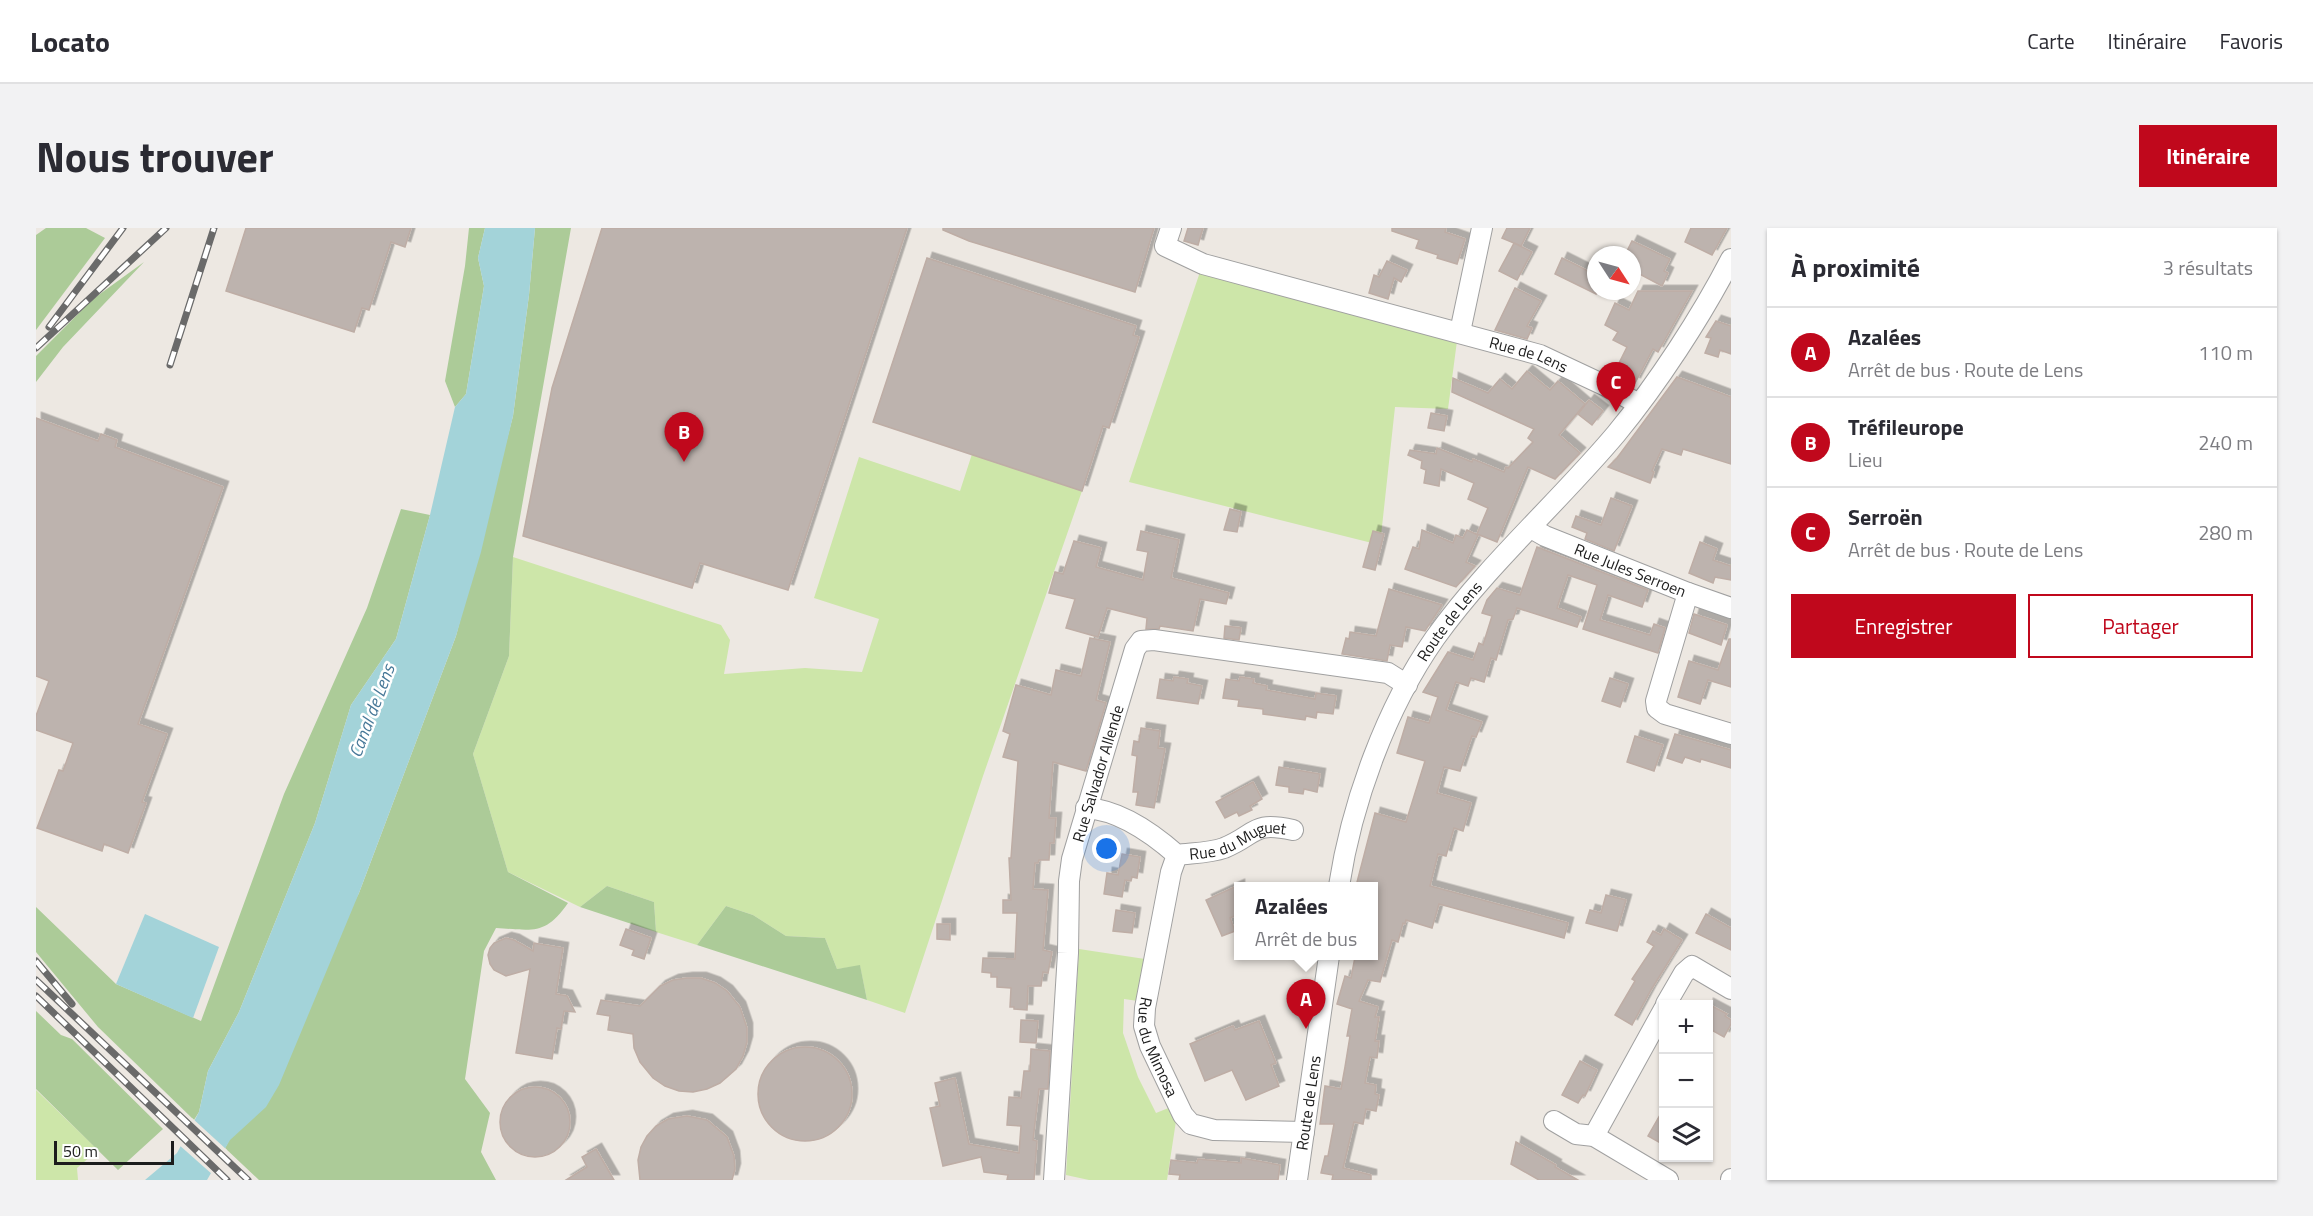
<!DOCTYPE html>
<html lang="fr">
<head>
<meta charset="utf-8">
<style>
  body { margin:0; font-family:"Titillium Web",sans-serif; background:#f2f2f3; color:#2b2b33 }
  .controls { position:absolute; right:18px; bottom:18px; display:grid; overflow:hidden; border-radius:0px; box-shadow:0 2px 4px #0004 }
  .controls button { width:54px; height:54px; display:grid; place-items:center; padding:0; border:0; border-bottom:2px solid #e1e1e2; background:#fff; color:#2b2b33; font:30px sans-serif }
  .compass { position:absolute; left:1551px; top:18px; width:54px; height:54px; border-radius:50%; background:#fff; box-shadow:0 2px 4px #0004; rotate:126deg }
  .scale { position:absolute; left:18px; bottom:15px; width:120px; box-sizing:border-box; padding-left:6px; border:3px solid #1c1c1c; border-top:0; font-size:16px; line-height:21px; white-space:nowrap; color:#1c1c1c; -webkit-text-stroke:4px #fff; paint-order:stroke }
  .you { position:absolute; left:1071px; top:621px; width:21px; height:21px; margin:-15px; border:4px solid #fff; border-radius:50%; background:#1a73e8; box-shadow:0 0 0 9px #1a73e833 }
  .badge { display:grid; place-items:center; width:39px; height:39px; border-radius:50%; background:#c0081c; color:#fff; font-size:20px; font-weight:700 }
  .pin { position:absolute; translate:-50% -50px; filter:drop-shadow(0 2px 3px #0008) }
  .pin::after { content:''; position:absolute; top:32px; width:21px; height:18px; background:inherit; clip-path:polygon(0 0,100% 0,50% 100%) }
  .popup { position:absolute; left:1198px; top:654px; width:144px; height:78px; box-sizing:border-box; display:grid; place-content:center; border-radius:0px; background:#fff; filter:drop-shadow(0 2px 4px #0005); font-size:20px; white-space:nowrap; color:#7c7c81 }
  .popup b { font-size:22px; color:#2b2b33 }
  .popup::after { content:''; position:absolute; left:50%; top:100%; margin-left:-12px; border:12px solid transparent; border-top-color:#fff }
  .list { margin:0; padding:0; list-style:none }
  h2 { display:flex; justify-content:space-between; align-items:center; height:78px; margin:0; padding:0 24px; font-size:26px }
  h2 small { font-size:20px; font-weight:400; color:#7c7c81 }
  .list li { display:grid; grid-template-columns:39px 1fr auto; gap:18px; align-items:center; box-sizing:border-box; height:90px; padding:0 24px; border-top:2px solid #e1e1e2 }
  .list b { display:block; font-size:22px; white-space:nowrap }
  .list p { margin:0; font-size:20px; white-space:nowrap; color:#7c7c81 }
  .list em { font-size:20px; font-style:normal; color:#7c7c81 }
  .actions { display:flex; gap:12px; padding:18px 24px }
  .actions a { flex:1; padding:14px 0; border:2px solid #c0081c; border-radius:0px; text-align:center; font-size:21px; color:#c0081c }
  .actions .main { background:#c0081c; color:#fff }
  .icon { flex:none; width:33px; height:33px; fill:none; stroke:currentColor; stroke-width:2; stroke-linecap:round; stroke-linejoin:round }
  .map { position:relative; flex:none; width:1695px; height:952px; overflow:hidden; border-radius:0px }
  header { display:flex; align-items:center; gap:36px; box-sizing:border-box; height:84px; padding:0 30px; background:#fff; border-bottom:2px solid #e1e1e2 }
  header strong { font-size:28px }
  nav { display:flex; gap:33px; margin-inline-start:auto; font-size:21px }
  .intro { display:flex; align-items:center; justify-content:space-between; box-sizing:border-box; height:144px; padding:0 36px }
  h1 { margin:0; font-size:42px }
  .button { padding:15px 27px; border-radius:0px; background:#c0081c; color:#fff; font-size:21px; font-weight:700 }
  main { display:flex; gap:36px; padding:0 36px }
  aside { flex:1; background:#fff; border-radius:0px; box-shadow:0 2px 4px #0004 }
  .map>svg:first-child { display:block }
  .grass { fill:#cde6a9 }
  .forest { fill:#accb98 }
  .water { fill:#a3d3d9 }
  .pier { fill:#ede8e2 }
  .building { fill:#bdb3ae; stroke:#beada5; stroke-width:1.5; filter:url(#shadow) }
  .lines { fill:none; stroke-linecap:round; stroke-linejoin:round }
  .minor-casing { stroke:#a0a0a0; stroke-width:22 }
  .minor { stroke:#fff; stroke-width:20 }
  .rail-casing { stroke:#6a6a6a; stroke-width:7 }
  .rail { stroke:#fff; stroke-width:4.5; stroke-dasharray:14; stroke-linecap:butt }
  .labels { text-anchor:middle; stroke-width:5; stroke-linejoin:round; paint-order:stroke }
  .street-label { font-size:16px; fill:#1c1c1c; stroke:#fff }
  .water-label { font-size:18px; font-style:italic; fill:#477898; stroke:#fff }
</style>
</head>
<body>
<header>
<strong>Locato</strong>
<nav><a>Carte</a><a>Itinéraire</a><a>Favoris</a></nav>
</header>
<div class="intro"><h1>Nous trouver</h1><a class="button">Itinéraire</a></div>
<main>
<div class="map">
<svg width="1695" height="952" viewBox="0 0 1695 952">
  <defs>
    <filter id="shadow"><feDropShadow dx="5.5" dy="-5.5" stdDeviation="0" flood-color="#0004"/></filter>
  </defs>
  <rect width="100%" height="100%" fill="#ede8e2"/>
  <!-- grass -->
  <g class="grass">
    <path d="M1165,41l256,72 -9,68 -53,-2 -15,138 -251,-63z"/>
    <path d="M936,226l110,37 -99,285 -78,237 -38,-13 -7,-34 -23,3 -12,-31 -39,-2 -33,-21 -27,-9 -29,39 -41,-13 -2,-30 -47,-16 -27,21 -72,-35 -35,-118 36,-98 4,-99 208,68 9,15 -6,34 81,-6 57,4 17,-53 -65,-21 45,-141 101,34z"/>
    <path d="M1043,721l66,10 -7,42 -14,-2 -1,34 15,44 18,36 15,-6 5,14 -9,59h-78l-23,-5z"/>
    <path d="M0,862l62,60 -21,18 1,12h-42z"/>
  </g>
  <!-- forest -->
  <g class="forest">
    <path d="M10,0h40l19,10 -69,92v-95z"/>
    <path d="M433,0h16l-7,30 6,28 -18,108 -11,13 -10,-26 20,-115z"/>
    <path d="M499,0h36l-58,329 -4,99 -36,98 35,118 60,31c-23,33 -35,27 -72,25l-12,23 -19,128 25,34 -9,39 15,28h-237l-34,-32 134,-255 97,-257 57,-220 16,-121z"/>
    <path d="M108,34l-81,85 -27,35v-26l57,-57z"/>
    <path d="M365,281l29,6 -34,124 -45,66 -36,118 -76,189 -31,59 -9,41 -5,8 -96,-93 -62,-75v-45l80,77 85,37 83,-227 83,-186z"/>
    <path d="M571,658l47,16 2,30 -76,-25z"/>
    <path d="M690,678l27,9 33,21 39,2 12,31 23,-4 7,35 -170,-55z"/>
    <path d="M0,783l25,24 11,4 91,90 -45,41 -82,-81z"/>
  </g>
  <!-- water -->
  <g class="water">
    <path d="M449,0h50l-6,67 -16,121 -32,136 -25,84 -97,257 -80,192 -13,22 -36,33 -23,40h-62l32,-27 22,-41 9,-41 31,-59 76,-189 36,-118 45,-66 34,-124 25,-108 11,-13 18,-108 -6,-28z"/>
    <path d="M109,686l74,33 -26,71 -77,-34z"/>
  </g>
  <!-- pier -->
  <path class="pier" d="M156,890l35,32 -14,25 -35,-31z"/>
  <!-- building -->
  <g class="building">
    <path d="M210,0h165l-6,19 -14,-5 -22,68 -7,-2 -8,24 -128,-41z"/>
    <path d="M566,0h305l-119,362 -88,-27 -8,25 -169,-52 29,-148z"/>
    <path d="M907,0h211l-19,64 -166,-51 -26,-11z"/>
    <path d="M1152,0h15l-5,17 -14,-4z"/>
    <path d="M1356,0h54l-1,4 20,7 -8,25 -20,-6 1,-3 -22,-7 3,-8 -27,-9z"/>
    <path d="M1471,0h23l-9,18 -7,-3 18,9 -15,28 -18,-9 15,-28 -12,-5z"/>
    <path d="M1655,0h36l-15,27 -27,-13z"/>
    <path d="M1596,13l38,18 -6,12 4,2 -6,13 -30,-16v-15h-7z"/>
    <path d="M891,30l209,68 -3,9 6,2 -30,91 -6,-2 -21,65 -209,-69z"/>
    <path d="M1526,30l34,17v19l-41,-20z"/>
    <path d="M1351,33l20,9 -6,12 -7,-4 -6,21 -19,-6 5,-18 5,2z"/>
    <path d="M1479,60l26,13 -14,25 5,2 -5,11 -32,-9z"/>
    <path d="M1602,63h54l-34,61 -5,-3 -18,34 -21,-10 13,-26 -14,-7 5,-8 -13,-7 10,-22 14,7z"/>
    <path d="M1680,93l15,5v28l-11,-4 -2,7 -13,-4 6,-15 -5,-1z"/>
    <path d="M1491,143l23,19 8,-9 27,23 -26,31 21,18 -25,26 -27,-12 -31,75 -20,-8 11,-26 -20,-9 6,-16 -33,-14 -2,17 -15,-3 2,-13 -5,-2 1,-7 -14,-6 2,-5 26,4 1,-6 35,14 1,-3 31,13 2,-5 2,1 25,-26 -5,-4 6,-9 -82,-37 1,-14 35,15 12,-14 12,10z"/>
    <path d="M1641,149l54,20v67l-48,-15 -2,6 -19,-6 -10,22 2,1 -4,11 -42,-16 9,-9z"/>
    <path d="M1553,172l14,11 -11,14 -14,-11z"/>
    <path d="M1395,185l16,3 -3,15 -16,-3z"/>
    <path d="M0,190l62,23 3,-7 16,6 -2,7 108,40 -85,237 29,10 -25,68 4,1 -18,50 -24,-9 -2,7 -65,-23 22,-58 4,1 10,-28 -37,-13v-14l13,-35 -13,-5z"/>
    <path d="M1575,270l21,8 -18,45 -29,-12 2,-6 -15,-6 4,-11 25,9z"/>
    <path d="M1194,281l11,3 -4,20 -13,-2z"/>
    <path d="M1386,302l31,13 3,-8 7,3 4,-8 11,5 -12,27 9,4 -19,21 -51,-18 8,-22 6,2z"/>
    <path d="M1105,303l38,9 -8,38 58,15 -3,11 -26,-5 -7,32 -33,-5 -1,3h-13l1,-11 -40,-10 -9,29 -32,-9 9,-29 -26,-6 6,-21 8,2 11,-33 27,7 -5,19 47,13 5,-28 -11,-2z"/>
    <path d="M1337,303l11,3 -9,36 -12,-3z"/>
    <path d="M1664,314l17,7 -4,11 18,6v14l-16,-3 -2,6 -24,-10z"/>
    <path d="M1501,319l111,43 -6,17 -34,-12 -8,25 50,15 4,-11 11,4 -7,25 -75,-24 14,-44 -29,-10 -11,33 24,9 -4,10 -60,-19 -4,11 -5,1 -12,40 -5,-2 -7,24 -13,-4 -3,8 -12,-4 -10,28 36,12 -6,15 -4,-1 -12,35 -16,-4 -7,26 34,10 -8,28 -9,-3 -8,28 -8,-2 -8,32 138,37 -4,15 -125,-34 -7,24 -26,-8 -1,4 -2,-1 -5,19 -6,-2 -12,42 -12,-2 -9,21 19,6 -3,10h4l-4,24h4l-2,17 -7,-1 -5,26 11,2 -1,9 4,1 -3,16 -10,-2 -3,15 -9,-2 -11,46 28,7v5h-39l1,-5 -12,-2 4,-17h3l6,-32h-14l5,-38 16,3 4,-22 5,-31h-3l5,-27 -15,-5 8,-28 6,2 4,-21 14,2 1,-3h4v-70h-18l19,-73 31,9 19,-61 -28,-8 11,-36 21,6 9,-26 -15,-5 25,-40 25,8 6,-17 4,2 9,-29 -10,-3 5,-13 10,-12 23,7z"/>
    <path d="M1353,361l53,16 -17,26 -19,-4 -4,20 -12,-2 -3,16 -45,-7 4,-16 3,1 1,-7 26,4z"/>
    <path d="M1658,386l33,11 -6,20 -32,-12z"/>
    <path d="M1189,398l16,2 -2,12 -15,-2z"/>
    <path d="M1054,410l20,4 -14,58 10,3 -20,68 -33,-9 -4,56h7l-2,25h-4l-1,17h-10l-1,3h-3l-2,26 15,1 -5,60 9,2 -4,21 -5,-1 -2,14h-13l-1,24 -13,-1v-2h-4l1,-19 -14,-1v-10h-6v-4l-9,-1 1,-14 32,1 2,-46h-14v-13h8l-2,-42h2l7,-97 -15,-4 7,-23 -7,-3 13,-46 35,10 5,-25 25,6z"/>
    <path d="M1693,411h2v48l-23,-7 -8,24 -22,-7 11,-36 29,9z"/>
    <path d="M1138,449l14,2 -1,4 15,3 -4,18 -41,-6 3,-19 13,2z"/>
    <path d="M1204,449l14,2 -1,4 14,3 -1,4 49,9 1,-6 20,3 -3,18 -16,-2 -1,6 -10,-2 -1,4 -42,-6v-5l-25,-3 1,-6 -16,-2 3,-19 13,2z"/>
    <path d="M1574,450l18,6 -8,23 -18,-6z"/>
    <path d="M1105,500l19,3 -2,17 7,1 -11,59 -18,-3 2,-13h-5l4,-36 -5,-1 2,-14 5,1z"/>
    <path d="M1639,506l56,16v18l-30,-9 -1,3 -15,-5 -3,6 -15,-5z"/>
    <path d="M1599,508l28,9 -9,26 -27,-9z"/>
    <path d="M1243,539l41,7 -3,18 -13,-3 -1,5 -14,-2v-5l-13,-2z"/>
    <path d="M1217,554l9,17 -12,7 2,4 -13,6 -2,-4 -12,6 -9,-16z"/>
    <path d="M1086,626l18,3 -3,21 -5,-1 -1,4 -6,-1 -3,17 -18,-3 3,-21 11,2z"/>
    <path d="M1203,657v29l-9,4 5,13 -13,5 -16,-36z"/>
    <path d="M1570,667l20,5 -9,31 -31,-8 4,-13 11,3z"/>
    <path d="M1080,682l19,3 -3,20 -19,-2z"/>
    <path d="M1670,686l25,14v22l-35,-17z"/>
    <path d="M901,696h13v16l-13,-1z"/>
    <path d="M590,701l25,9 -7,21 -12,-4 2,-5 -14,-5z"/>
    <path d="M1628,701l18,11 -31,50 -19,35 -17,-10 20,-34 -3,-2 22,-33 -7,-4 6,-11 8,4z"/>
    <path d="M470,710l8,2 19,11 1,-8 29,5 -7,46 11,2 8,16 -11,-1 -3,18 -4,-1 -5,31 -36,-6 14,-84 -24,7 -12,-6 -4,-6 -2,-9 2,-7 4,-5z"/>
    <path d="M651,750h14l14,5 12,8 13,16 7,21v14l-4,14 -7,13 -16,14 -13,6 -14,3 -14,-1 -14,-5 -12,-8 -13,-16 -6,-14 -1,-14 -25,-4 2,-14 -13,-2 4,-14 39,6 20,-20 13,-6z"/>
    <path d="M1672,776l19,10 -2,2 6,4v4l-7,13 -16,-9z"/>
    <path d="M985,792l17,1 -2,22 -16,-1z"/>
    <path d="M1223,793l17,42 -5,2 8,21 -33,14 -14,-30 -27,11 -15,-37 43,-18 2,4z"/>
    <circle cx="769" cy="866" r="47"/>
    <path d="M995,821l19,2 -2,38h-9l-6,51 4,1 -3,39h-27l1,-5 -24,-3 -3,-15 -38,9 -13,-58 10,-2 -5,-23 20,-5 14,66 50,9 2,-27 -14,-1 2,-28 12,1 3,-27h6z"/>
    <path d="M1544,833l17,9 -12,26 -2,-1 -5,8 -16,-8z"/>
    <circle cx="499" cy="894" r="35"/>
    <path d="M1628,880v37l-16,-9z"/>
    <path d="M651,888l20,4 20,17 7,19 1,13 -3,11h-92l-2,-20 3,-13 6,-11 9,-10 12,-7z"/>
    <path d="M1480,914l40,23 -1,2 23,13h-39l-28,-16z"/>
    <path d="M560,921l18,31h-48l21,-13 -5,-10z"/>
    <path d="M1205,930l39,7 -2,15h-99l1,-5 -11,-1 2,-14 26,3 1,-4 43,4z"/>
  </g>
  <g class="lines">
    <defs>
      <g id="minor">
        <path id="s1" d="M1135,0l-6,18 38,18 337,91 66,31 33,18"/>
        <path d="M1424,104l22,-104"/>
        <path id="s2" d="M1495,300l14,8 143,57 43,15"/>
        <path d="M1652,365l-32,108 1,7 8,6 66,20"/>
        <path id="s3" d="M1050,580c34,2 66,25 91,47 15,-2 33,-2 47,-7 34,-14 27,-27 69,-18"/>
        <path id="s4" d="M1141,627l-6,17 -26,136 -1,18 6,20 33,69 8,9 23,6 90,2"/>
        <path id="s5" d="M1303,658c13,-84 47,-178 96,-248 53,-74 123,-135 181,-204 42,-51 85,-117 115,-175"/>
        <path d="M1630,776l18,-31 8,-7 39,23"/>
        <path d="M1518,893l22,13 18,2 74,44"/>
        <path d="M1558,908l70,-127"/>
        <path id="s6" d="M1018,952l14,-227 1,-72 3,-22 63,-210 6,-8 13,-1 234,33 19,12"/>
        <path id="s7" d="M1261,952l32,-224"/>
        <path d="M1695,952v-1"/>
      </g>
    </defs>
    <!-- minor casing -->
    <use href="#minor" class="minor-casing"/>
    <!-- minor -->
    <use href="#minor" class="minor"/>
    <defs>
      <g id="rail">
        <path d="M13,99l74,-99"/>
        <path d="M0,120l130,-120"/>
        <path d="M134,137l44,-137"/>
        <path d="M0,733l36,43"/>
        <path d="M0,752l212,200"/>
        <path d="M0,768l191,184"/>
      </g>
    </defs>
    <!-- rail casing -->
    <use href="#rail" class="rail-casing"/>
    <!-- rail -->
    <use href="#rail" class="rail"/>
  </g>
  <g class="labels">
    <!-- street labels -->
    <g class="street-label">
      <text dy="6" stroke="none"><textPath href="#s1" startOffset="399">Rue de Lens</textPath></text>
      <text dy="6" stroke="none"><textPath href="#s2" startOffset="108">Rue Jules Serroen</textPath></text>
      <text dy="6" stroke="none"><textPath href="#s5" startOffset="290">Route de Lens</textPath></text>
      <text dy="6" stroke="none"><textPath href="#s6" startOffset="411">Rue Salvador Allende</textPath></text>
      <text dy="6" stroke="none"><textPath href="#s3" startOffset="168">Rue du Muguet</textPath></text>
      <text dy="6" stroke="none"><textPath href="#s4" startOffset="198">Rue du Mimosa</textPath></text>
      <text dy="6" stroke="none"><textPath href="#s7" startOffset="78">Route de Lens</textPath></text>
    </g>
    <!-- water labels -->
    <g class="water-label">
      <text transform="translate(336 483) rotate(-69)" y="6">Canal de Lens</text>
    </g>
  </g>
</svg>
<div class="controls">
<button>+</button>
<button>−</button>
<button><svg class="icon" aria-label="layers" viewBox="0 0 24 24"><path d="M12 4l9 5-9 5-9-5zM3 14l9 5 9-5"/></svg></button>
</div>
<svg class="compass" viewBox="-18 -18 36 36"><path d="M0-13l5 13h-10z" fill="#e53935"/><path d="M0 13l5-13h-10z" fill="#7c7c81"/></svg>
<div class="scale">50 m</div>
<div class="you"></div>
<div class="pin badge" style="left:1270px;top:801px">A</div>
<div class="popup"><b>Azalées</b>Arrêt de bus</div>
<div class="pin badge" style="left:648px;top:234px">B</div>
<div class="pin badge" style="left:1580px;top:184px">C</div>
</div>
<aside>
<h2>À proximité<small>3 résultats</small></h2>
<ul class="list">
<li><span class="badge">A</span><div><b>Azalées</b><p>Arrêt de bus · Route de Lens</p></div><em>110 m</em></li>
<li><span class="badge">B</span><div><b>Tréfileurope</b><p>Lieu</p></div><em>240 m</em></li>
<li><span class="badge">C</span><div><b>Serroën</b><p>Arrêt de bus · Route de Lens</p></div><em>280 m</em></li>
</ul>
<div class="actions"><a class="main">Enregistrer</a><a>Partager</a></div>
</aside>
</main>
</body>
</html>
